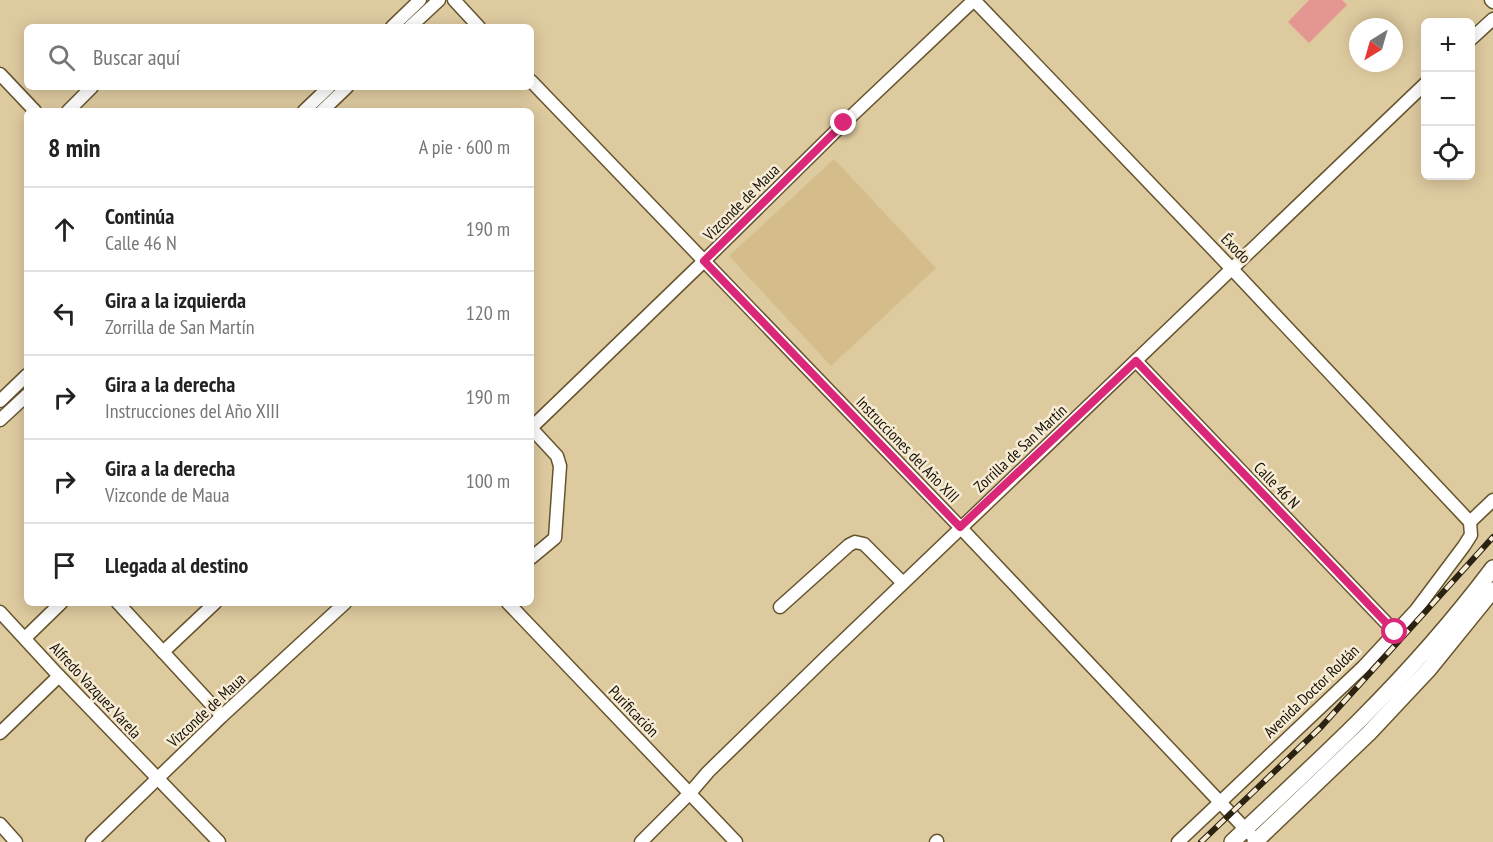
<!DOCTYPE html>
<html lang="es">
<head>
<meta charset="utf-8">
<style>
  body { margin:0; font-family:"PT Sans Narrow",sans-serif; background:#f6f6f6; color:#222 }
  .controls { position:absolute; right:18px; top:18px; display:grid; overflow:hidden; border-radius:9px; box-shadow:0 3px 15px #0003 }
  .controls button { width:54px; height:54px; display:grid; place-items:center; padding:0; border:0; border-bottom:2px solid #e0e0e0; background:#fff; color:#222; font:30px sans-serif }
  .compass { position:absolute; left:1349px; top:18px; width:54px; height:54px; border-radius:50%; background:#fff; box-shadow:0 3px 15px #0003; rotate:217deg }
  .stop { position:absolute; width:18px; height:18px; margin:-14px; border:4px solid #db2777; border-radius:50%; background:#fff }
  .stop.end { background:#db2777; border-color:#fff; box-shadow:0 2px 6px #0008 }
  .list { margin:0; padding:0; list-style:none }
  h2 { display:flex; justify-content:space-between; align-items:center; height:78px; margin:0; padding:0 24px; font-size:26px }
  h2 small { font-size:20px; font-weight:400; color:#767676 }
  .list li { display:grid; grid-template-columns:39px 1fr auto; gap:18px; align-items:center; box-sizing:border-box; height:84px; padding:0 24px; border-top:2px solid #e0e0e0 }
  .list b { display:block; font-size:22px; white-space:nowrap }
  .list p { margin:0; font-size:20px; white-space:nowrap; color:#767676 }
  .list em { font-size:20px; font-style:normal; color:#767676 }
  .icon { flex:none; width:33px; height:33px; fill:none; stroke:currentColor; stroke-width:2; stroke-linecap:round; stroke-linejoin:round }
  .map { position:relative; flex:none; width:1493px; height:842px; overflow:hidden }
  .search { position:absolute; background:#fff; box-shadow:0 3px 15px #0003; left:24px; top:24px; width:510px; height:66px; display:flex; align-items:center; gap:15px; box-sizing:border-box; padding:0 21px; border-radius:9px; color:#767676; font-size:22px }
  .panel { position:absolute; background:#fff; box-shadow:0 3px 15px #0003; left:24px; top:108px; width:510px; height:498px; border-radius:9px }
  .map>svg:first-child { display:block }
  .built { fill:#d4bd8b }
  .green { fill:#e49790 }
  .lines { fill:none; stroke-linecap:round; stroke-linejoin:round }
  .minor-casing { stroke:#66542d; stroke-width:15 }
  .tertiary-casing { stroke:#66542d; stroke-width:18 }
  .minor { stroke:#fff; stroke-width:12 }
  .tertiary { stroke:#fff; stroke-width:15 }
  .rail-casing { stroke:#2b2312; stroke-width:6 }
  .rail { stroke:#f6ecd6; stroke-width:4; stroke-dasharray:11; stroke-linecap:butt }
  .route { stroke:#db2777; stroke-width:8 }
  .labels { text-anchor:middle; stroke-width:5; stroke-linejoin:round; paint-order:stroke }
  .street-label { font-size:16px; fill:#171002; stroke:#f6ecd6 }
</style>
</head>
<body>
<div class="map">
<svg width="1493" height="842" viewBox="0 0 1493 842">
  <rect width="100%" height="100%" fill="#deca9f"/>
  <!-- built -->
  <path class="built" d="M834,159l102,109 -105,98 -102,-110z"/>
  <!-- green -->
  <path class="green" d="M1309,0h33l5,5 -38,38 -21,-21z"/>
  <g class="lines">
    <defs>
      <g id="minor">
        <path d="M454,0l25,27"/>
        <path d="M974,0l258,269 238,253"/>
        <path d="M1491,0l2,2"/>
        <path d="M392,27l28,-27"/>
        <path d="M410,27l29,-27"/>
        <path d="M1470,40l23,-21"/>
        <path d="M0,74l35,37"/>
        <path d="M531,81l429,446 291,308"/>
        <path d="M68,111l24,-24"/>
        <path d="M304,111l25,-24"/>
        <path d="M322,111l25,-24"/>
        <path d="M1136,361l259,271"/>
        <path d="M0,401l27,-26"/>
        <path d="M0,420l27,-25"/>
        <path d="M531,428l173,-167 140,-138 130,-123"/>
        <path d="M1470,522l23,-22"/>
        <path d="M531,558l24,-20 5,-72 -3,-10 -26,-28"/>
        <path d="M118,603l104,113"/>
        <path d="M508,603l228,239"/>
        <path d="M780,607l69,-62 6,-3 9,2 39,39"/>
        <path d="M0,612l59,64 160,166"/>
        <path d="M25,638l36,-35"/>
        <path d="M163,652l52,-49"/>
        <path d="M0,733l59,-57"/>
        <path d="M0,824l16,18"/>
        <path d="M92,842l130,-126 123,-113"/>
        <path d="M641,842l49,-49 18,-21 117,-114 601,-575"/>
        <path d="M936,842l1,-1"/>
        <path d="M1178,842l185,-175 53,-57 48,-64 7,-11 -1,-13"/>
      </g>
      <g id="tertiary">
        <path d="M1232,842c43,-41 87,-81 129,-123 47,-47 92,-98 132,-151"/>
        <path d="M1255,842l114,-109 60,-64 64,-79"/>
      </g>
    </defs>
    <!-- minor casing -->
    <use href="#minor" class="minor-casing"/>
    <!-- tertiary casing -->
    <use href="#tertiary" class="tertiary-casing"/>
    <!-- minor -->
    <use href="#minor" class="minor"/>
    <!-- tertiary -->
    <use href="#tertiary" class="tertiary"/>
    <defs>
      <path id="rail" d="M1201,842l120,-115 172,-190"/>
    </defs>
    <!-- rail casing -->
    <use href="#rail" class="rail-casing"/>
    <!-- rail -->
    <use href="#rail" class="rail"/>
  </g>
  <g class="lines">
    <!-- route -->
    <path class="route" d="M844,123l-140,138 256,266 176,-166 259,271"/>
  </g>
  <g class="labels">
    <!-- street labels -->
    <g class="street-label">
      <text transform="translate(741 202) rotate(-45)" y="6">Vizconde de Maua</text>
      <text transform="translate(1236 248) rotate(46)" y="6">Éxodo</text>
      <text transform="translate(1020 448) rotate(-43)" y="6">Zorrilla de San Martín</text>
      <text transform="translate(908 449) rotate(46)" y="6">Instrucciones del Año XIII</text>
      <text transform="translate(1277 485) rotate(46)" y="6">Calle 46 N</text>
      <text transform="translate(96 690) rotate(47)" y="6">Alfredo Vazquez Varela</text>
      <text transform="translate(1311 691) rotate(-44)" y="6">Avenida Doctor Roldán</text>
      <text transform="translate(206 710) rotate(-43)" y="6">Vizconde de Maua</text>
      <text transform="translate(634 711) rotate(46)" y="6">Purificación</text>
    </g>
  </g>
</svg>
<div class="controls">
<button>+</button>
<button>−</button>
<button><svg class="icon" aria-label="locate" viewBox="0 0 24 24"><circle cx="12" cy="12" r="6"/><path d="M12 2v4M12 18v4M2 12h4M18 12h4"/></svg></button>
</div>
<svg class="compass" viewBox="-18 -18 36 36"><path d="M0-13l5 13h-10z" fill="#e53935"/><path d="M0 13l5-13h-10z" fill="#767676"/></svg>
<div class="stop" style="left:1395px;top:632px"></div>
<div class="stop end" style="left:844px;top:123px"></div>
<div class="search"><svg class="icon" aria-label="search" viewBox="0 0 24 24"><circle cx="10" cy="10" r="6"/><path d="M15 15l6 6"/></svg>Buscar aquí</div>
<section class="panel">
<h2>8 min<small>A pie · 600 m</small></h2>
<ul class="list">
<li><svg class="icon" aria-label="ahead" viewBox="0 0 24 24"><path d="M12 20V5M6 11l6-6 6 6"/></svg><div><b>Continúa</b><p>Calle 46 N</p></div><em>190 m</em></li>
<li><svg class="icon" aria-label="left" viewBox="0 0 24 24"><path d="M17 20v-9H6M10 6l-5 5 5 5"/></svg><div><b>Gira a la izquierda</b><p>Zorrilla de San Martín</p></div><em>120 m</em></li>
<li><svg class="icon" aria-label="right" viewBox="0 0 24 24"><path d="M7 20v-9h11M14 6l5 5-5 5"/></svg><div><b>Gira a la derecha</b><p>Instrucciones del Año XIII</p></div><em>190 m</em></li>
<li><svg class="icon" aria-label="right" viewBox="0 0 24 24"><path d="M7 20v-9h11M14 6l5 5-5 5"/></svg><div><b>Gira a la derecha</b><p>Vizconde de Maua</p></div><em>100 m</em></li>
<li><svg class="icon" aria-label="arrive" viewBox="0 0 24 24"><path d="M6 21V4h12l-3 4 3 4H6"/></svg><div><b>Llegada al destino</b></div></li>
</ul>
</section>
</div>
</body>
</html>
